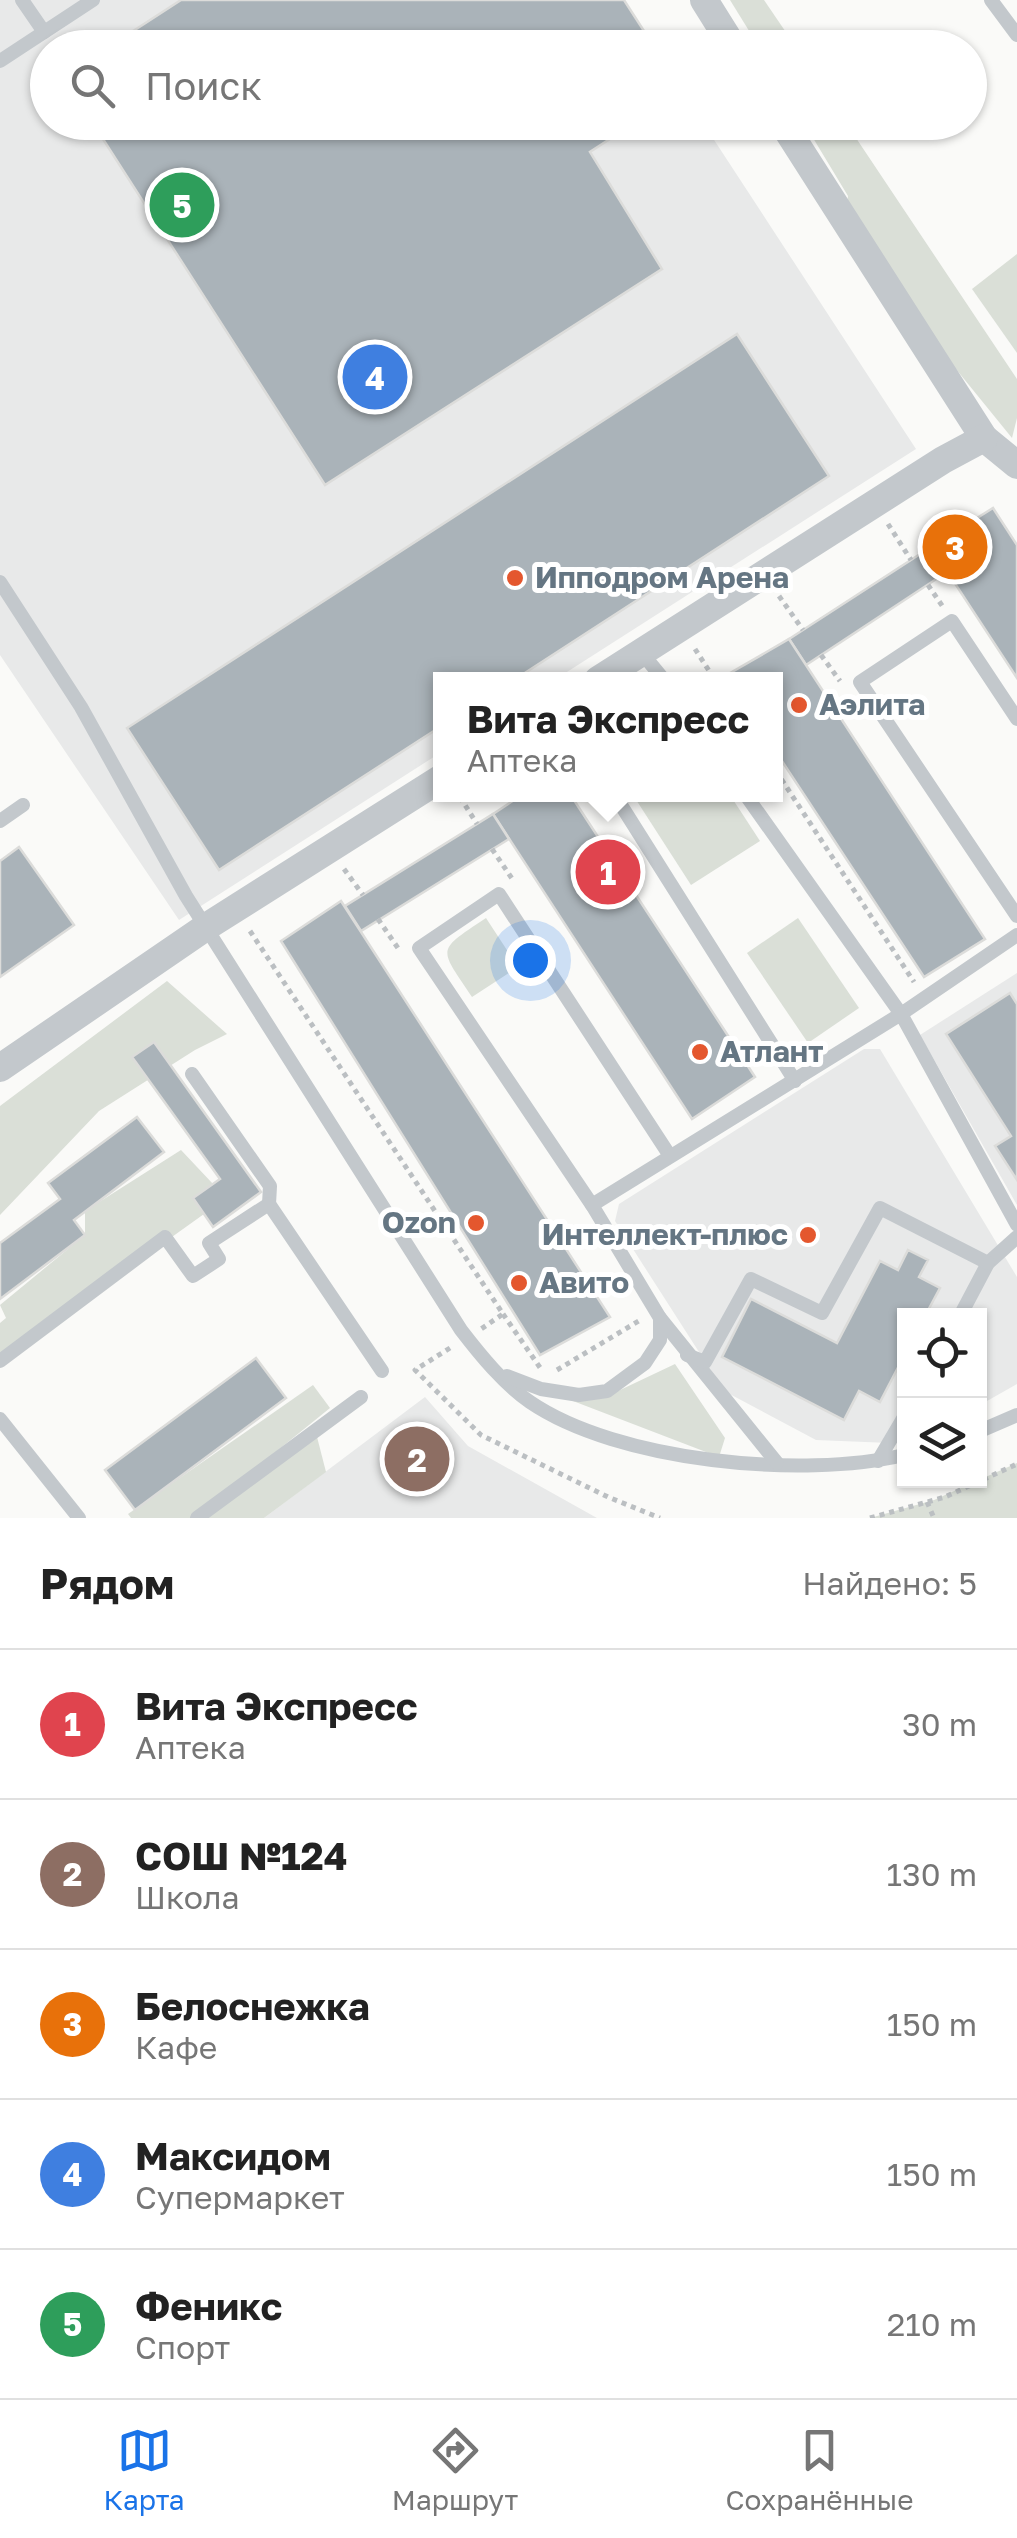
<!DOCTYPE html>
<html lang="ru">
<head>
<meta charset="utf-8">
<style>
  body { margin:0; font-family:"Golos Text",sans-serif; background:#f2f2f2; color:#222 }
  .controls { position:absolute; right:30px; bottom:30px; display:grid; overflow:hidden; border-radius:0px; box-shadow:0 2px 8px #0004 }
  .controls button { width:90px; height:90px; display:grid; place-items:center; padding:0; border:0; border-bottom:2px solid #e0e0e0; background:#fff; color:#222; font:50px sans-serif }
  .you { position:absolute; left:530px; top:960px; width:35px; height:35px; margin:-25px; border:8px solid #fff; border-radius:50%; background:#1a73e8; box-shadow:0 0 0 15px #1a73e833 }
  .badge { display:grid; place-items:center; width:65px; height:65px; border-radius:50%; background:#1a73e8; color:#fff; font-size:32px; font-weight:700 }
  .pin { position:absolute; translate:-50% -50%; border:5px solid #fff; box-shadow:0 2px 10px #0006 }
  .popup { position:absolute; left:433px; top:672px; width:350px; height:130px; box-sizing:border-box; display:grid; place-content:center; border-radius:0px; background:#fff; filter:drop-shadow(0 2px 8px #0005); font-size:32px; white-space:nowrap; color:#767676 }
  .popup b { font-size:38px; color:#222 }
  .popup::after { content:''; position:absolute; left:50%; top:100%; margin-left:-20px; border:20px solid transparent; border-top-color:#fff }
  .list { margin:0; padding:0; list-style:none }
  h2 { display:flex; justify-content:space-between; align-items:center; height:130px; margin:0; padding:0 40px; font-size:42px }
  h2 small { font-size:32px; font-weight:400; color:#767676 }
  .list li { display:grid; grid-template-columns:65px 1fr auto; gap:30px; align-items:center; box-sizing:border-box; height:150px; padding:0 40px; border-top:2px solid #e0e0e0 }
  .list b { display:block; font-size:38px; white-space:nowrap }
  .list p { margin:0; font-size:32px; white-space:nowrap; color:#767676 }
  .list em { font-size:32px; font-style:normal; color:#767676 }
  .icon { flex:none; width:55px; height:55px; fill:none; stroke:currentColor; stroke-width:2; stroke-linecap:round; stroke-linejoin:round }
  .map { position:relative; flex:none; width:1017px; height:1518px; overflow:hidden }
  .search { position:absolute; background:#fff; box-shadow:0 2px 8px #0004; left:30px; right:30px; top:30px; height:110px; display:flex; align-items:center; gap:25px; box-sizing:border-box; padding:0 35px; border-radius:55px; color:#767676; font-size:38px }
  .sheet { height:880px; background:#fff }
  nav { display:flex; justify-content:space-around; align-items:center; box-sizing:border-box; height:140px; border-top:2px solid #e0e0e0; background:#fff; font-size:28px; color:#767676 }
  nav a { display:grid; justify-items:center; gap:5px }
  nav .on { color:#1a73e8 }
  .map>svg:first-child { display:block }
  .built { fill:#e8e9e9 }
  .green { fill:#dadfd7 }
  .building { fill:#aab3b9; stroke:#dcdcda; stroke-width:2.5 }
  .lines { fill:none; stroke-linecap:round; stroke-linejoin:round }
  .path { stroke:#bbbfc2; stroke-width:5; stroke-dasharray:5 5; stroke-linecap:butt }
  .lane { stroke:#c3c8cc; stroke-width:14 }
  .street { stroke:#c3c8cc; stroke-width:28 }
  .poi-dot { fill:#e4572e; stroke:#fff; stroke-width:4 }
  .labels { text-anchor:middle; stroke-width:10; stroke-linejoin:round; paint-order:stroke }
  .poi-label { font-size:30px; font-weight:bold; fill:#657683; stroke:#fff; text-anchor:start }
</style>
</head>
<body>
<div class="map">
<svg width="1017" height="1518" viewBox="0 0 1017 1518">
  <rect width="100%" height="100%" fill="#fafaf8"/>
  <!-- built -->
  <g class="built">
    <path d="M0,0h624l31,47 -607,1v74l655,1 213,326 -360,230 -116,1v73l-261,167 -179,-265z"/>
    <path d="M1017,973v232l-97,-170z"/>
    <path d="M864,1049h16l137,228v107l-37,21v-89h-76v121l-14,6 -74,-3 -92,-49 -109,-170 4,-17z"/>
    <path d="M425,1397l43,49 129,72h-333z"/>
  </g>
  <!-- green -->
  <g class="green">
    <path d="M730,0h34l32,47h-37z"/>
    <path d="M804,123h42l171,256v39l-5,20 -169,-208 5,-34z"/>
    <path d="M1017,254v99l-45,-64z"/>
    <path d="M633,795h97l30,46 -69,44z"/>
    <path d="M486,918l32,49 -46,30c-33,-50 -37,-45 14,-79z"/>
    <path d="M798,918l61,90 -51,35 -61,-90z"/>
    <path d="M167,981l60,53 -32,16 -96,61 -99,104v-109z"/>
    <path d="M181,1150l32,34 -20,14 11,16 -204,146v-37l6,-5 -6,-13 85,-70v-24z"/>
    <path d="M675,1364l50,74 -6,19 -206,-79 55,15 50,-2z"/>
    <path d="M313,1385l17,23 -136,110h-63l-3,-4z"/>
    <path d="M315,1429l11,43 -62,46h-67z"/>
    <path d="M1017,1463v55h-147l64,-18z"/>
  </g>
  <!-- building -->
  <g class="building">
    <path d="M181,0h443l31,48h-548z"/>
    <path d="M92,122h544l-46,30 72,117 -337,216z"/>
    <path d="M737,334l92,142 -315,204h-74v47l-221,143 -92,-142z"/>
    <path d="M993,508l24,37v133l-86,-131z"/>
    <path d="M931,547l16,25 -141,93 -17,-26z"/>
    <path d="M789,639l196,300 -61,38 -148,-225v-72h-49l-2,-4z"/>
    <path d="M523,794h47l185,283 -63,42 -199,-305z"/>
    <path d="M493,814l16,25 -148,92 -16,-25z"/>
    <path d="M19,847l55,78 -74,52v-116z"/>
    <path d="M341,901l269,416 -70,38 -259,-414z"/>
    <path d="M1010,993l7,11v176l-22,-34 16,-10 -65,-102z"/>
    <path d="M154,1042l107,150 -48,35 -20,-29 27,-19 -88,-122z"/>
    <path d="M137,1117l27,35 -90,68 11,15 -85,64v-56l60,-44 -12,-16z"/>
    <path d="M908,1250l20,10 -9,17 21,11 -15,28h-21v40l-24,46 -21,-11 -15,29 -122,-63 29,-58 86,44 43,-82 18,9z"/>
    <path d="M256,1358l30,40 -151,112 -30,-40z"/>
  </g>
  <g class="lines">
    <!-- path -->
    <g class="path">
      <path d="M888,524l23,36"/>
      <path d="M928,585l15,22"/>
      <path d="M779,596l24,34"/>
      <path d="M695,649l20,31"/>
      <path d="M821,655l19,26"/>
      <path d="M776,771l138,211"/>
      <path d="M460,797l17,27"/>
      <path d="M492,849l21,31"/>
      <path d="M344,869l19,26"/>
      <path d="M378,919l22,32"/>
      <path d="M250,931l253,383 -22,15"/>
      <path d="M503,1314l38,55"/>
      <path d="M450,1348l-35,22 66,65 127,62 52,21"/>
      <path d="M557,1370l85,-51"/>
      <path d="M927,1502l7,16"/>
      <path d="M870,1518l75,-21 72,-33"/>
    </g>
    <!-- lane -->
    <g class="lane">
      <path d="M22,0l22,32"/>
      <path d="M991,0l26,35"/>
      <path d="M0,61l93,-61"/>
      <path d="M0,582l81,125 105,189 275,434c20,26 42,53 69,72 88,60 273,77 374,53"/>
      <path d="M641,652l23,28"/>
      <path d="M1017,719l-65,-98 -92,61 157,234"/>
      <path d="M614,794l181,287"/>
      <path d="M745,794l156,220 116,-79"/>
      <path d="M0,821l23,-16"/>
      <path d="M192,1074l78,112 -1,18"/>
      <path d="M592,1205l-173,-257 80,-54 171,262"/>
      <path d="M960,1316l28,-53 29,-26"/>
      <path d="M660,1318l117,145"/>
      <path d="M687,1355l18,7 46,-83 71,34 58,-105 108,55"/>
      <path d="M0,1361l165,-124 28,39 26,-17 -10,-16 60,-39 113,167"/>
      <path d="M507,1376l34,13 38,6 28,-4 38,-28 15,-23v-22l-68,-113 309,-191 116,211"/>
      <path d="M0,1419l79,99"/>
      <path d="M980,1431l37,-16"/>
      <path d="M878,1461l26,-44"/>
      <path d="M197,1518l164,-121"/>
    </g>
    <!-- street -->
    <g class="street">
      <path d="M704,0l30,48"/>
      <path d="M782,122l202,316 33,27"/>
      <path d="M598,680l345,-220 41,-22"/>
      <path d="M0,1068l206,-141 234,-148"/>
    </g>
  </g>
  <!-- markers -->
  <g class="poi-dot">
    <circle cx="515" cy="578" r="10"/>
    <circle cx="799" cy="705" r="10"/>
    <circle cx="700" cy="1052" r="10"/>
    <circle cx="476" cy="1223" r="10"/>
    <circle cx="808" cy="1235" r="10"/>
    <circle cx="519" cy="1283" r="10"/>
  </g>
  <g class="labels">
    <!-- poi labels -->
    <g class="poi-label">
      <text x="535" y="588">Ипподром Арена</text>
      <text x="819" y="715">Аэлита</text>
      <text x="720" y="1062">Атлант</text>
      <text x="456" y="1233" text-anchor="end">Ozon</text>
      <text x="788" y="1245" text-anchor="end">Интеллект-плюс</text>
      <text x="539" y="1293">Авито</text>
    </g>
  </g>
</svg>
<div class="controls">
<button><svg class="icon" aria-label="locate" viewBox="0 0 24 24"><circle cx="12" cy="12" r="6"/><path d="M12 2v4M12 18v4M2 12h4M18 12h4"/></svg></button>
<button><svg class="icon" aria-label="layers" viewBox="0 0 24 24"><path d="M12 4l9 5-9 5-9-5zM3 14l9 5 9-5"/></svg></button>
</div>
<div class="you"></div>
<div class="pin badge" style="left:608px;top:872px;background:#e0444e">1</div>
<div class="popup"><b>Вита Экспресс</b>Аптека</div>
<div class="pin badge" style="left:417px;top:1459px;background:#8d6e63">2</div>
<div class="pin badge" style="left:955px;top:547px;background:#e8710a">3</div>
<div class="pin badge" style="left:375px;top:377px;background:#3f7fe0">4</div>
<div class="pin badge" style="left:182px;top:205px;background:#2e9e5b">5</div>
<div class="search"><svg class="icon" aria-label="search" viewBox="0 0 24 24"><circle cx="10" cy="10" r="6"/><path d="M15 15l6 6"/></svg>Поиск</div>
</div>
<section class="sheet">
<h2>Рядом<small>Найдено: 5</small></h2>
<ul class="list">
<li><span class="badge" style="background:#e0444e">1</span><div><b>Вита Экспресс</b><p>Аптека</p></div><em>30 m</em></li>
<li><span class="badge" style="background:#8d6e63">2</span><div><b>СОШ №124</b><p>Школа</p></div><em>130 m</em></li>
<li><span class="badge" style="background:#e8710a">3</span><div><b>Белоснежка</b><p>Кафе</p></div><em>150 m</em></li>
<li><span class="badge" style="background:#3f7fe0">4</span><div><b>Максидом</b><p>Супермаркет</p></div><em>150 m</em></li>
<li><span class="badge" style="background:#2e9e5b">5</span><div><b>Феникс</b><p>Спорт</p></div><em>210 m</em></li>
</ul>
</section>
<nav>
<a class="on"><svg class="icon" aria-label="map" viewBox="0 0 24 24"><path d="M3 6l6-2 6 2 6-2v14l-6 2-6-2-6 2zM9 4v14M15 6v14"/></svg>Карта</a>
<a><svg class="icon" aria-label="directions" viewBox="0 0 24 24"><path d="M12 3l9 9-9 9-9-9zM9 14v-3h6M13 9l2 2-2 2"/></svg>Маршрут</a>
<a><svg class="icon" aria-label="saved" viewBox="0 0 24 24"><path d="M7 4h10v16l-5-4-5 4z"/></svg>Сохранённые</a>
</nav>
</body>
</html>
